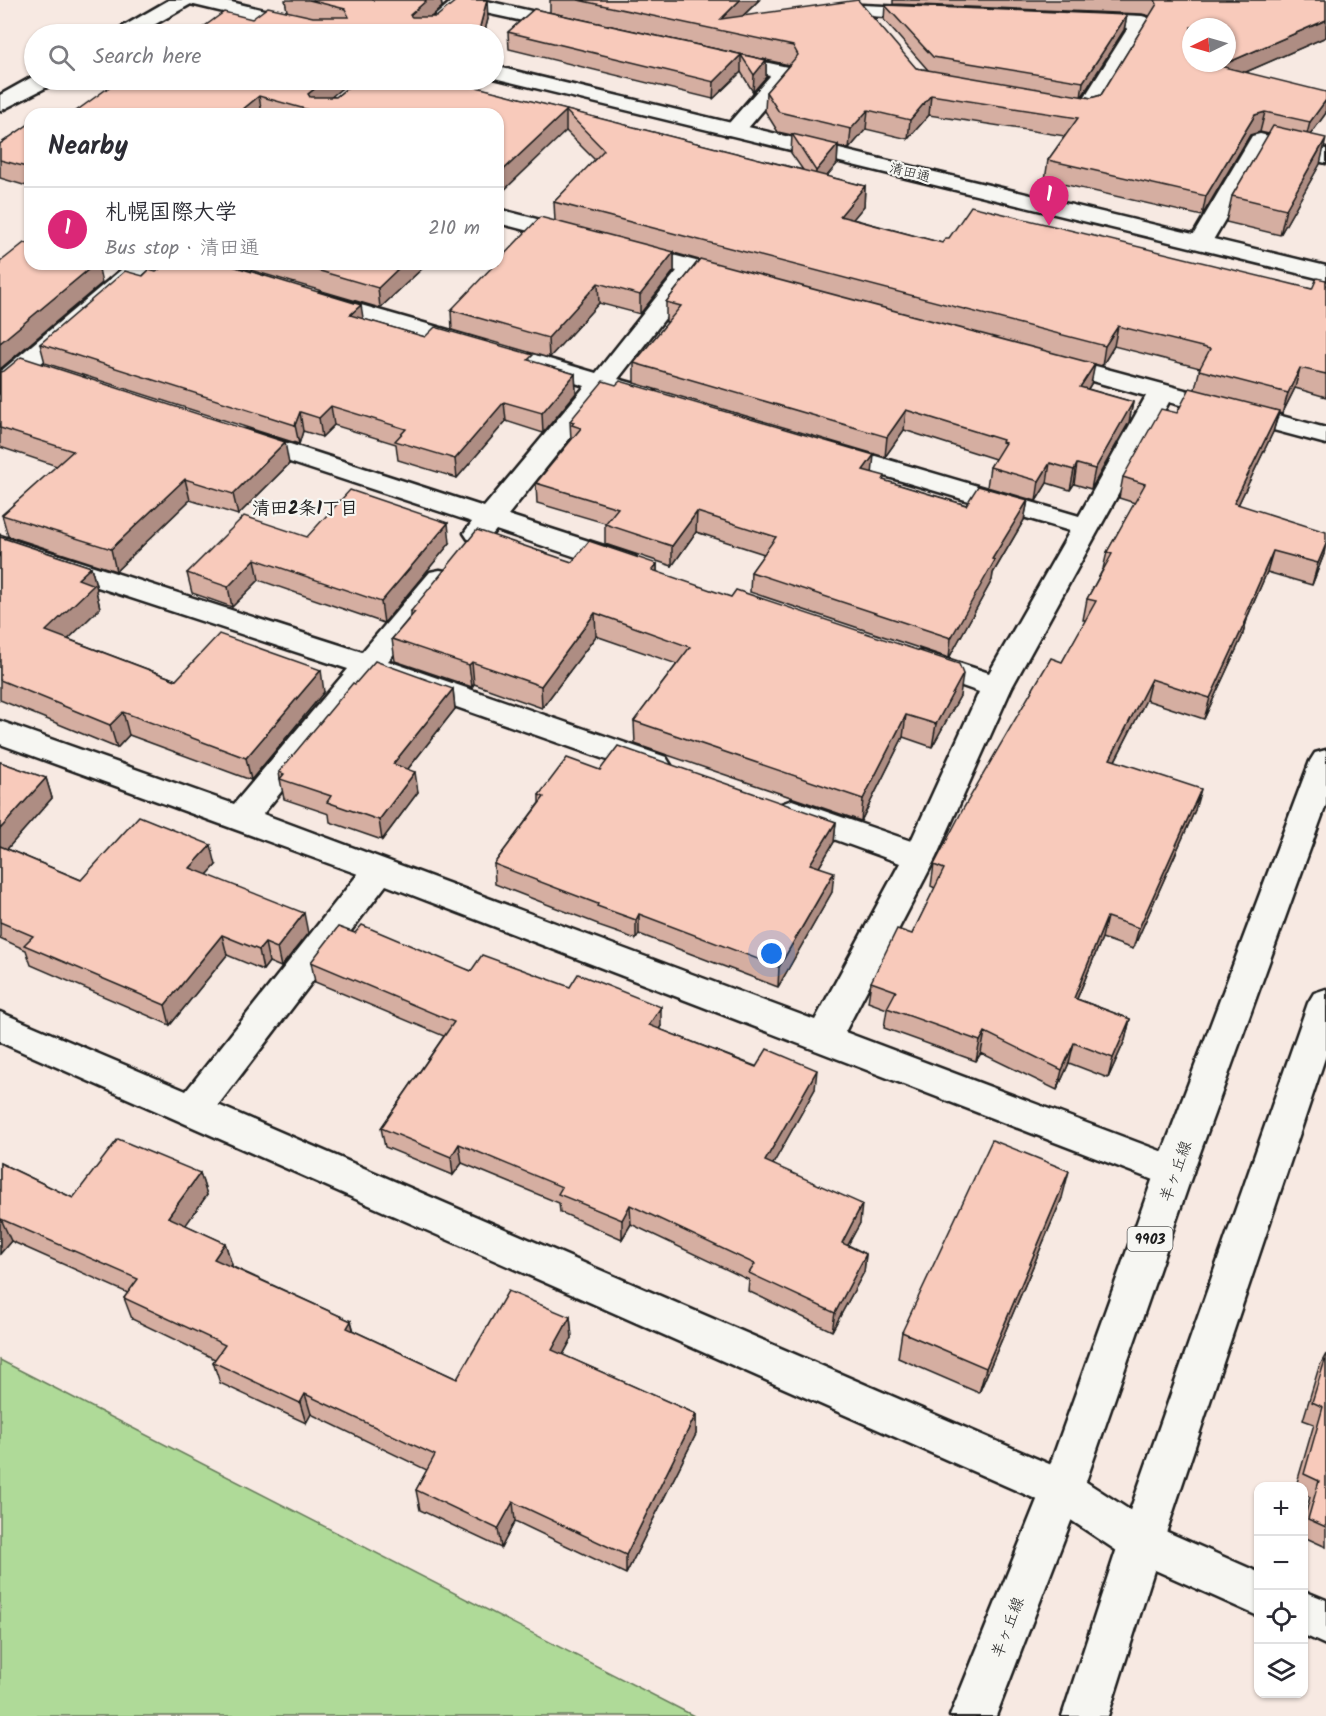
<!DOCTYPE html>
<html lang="en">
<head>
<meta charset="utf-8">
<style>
  body { margin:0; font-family:Kalam,"Klee One",sans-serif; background:#f2f2f3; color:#2b2b33 }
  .controls { position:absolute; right:18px; bottom:18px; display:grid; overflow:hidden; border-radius:12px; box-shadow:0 2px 4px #0004 }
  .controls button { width:54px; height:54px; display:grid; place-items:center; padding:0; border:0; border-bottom:2px solid #e1e1e2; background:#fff; color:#2b2b33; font:30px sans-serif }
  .compass { position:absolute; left:1182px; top:18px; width:54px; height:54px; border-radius:50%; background:#fff; box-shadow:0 2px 4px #0004; rotate:265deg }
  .you { position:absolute; left:772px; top:954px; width:21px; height:21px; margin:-15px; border:4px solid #fff; border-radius:50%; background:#1a73e8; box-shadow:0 0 0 9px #1a73e833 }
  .badge { display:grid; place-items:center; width:39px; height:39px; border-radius:50%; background:#db2777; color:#fff; font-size:20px; font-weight:700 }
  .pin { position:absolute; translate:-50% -50px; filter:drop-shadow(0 2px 3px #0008) }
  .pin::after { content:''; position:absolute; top:32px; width:21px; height:18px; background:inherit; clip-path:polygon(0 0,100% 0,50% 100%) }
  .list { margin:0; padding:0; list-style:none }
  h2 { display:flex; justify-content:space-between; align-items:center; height:78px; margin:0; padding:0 24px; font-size:26px }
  h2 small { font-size:20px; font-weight:400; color:#7c7c81 }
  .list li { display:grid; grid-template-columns:39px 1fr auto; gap:18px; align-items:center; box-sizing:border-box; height:84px; padding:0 24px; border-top:2px solid #e1e1e2 }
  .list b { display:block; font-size:22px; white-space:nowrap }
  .list p { margin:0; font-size:20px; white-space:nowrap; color:#7c7c81 }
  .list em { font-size:20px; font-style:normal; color:#7c7c81 }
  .icon { flex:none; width:33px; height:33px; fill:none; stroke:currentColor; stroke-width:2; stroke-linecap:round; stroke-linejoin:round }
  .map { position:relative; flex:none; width:1326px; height:1716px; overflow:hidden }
  .search { position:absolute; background:#fff; box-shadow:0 2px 4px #0004; left:24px; top:24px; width:480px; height:66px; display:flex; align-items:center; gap:15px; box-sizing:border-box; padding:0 21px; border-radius:33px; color:#7c7c81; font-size:22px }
  .panel { position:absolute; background:#fff; box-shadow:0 2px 4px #0004; left:24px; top:108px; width:480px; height:162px; border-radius:18px }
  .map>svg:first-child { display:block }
  .green { fill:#afda98; stroke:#667b5a; stroke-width:1.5 }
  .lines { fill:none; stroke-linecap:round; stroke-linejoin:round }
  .minor-casing { stroke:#1c1c1c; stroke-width:5 }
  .tertiary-casing { stroke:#1c1c1c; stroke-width:5 }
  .primary-casing { stroke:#1c1c1c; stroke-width:5 }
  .trunk-casing { stroke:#1c1c1c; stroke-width:5 }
  .minor { fill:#f6f6f2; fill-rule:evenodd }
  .tertiary { fill:#f6f6f2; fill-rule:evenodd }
  .primary { fill:#f6f6f2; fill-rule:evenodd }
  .trunk { fill:#f6f6f2; fill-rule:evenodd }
  .wall { fill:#d5aea1; stroke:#1c1c1c; stroke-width:1.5 }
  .shaded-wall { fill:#ae8d83; stroke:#1c1c1c; stroke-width:1.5 }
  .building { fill:#f8cabb; stroke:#1c1c1c; stroke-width:1.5 }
  .labels { text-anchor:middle; stroke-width:4.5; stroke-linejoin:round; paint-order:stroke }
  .far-street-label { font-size:14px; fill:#1c1c1c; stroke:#f6f6f2 }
  .shield { fill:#f6f6f2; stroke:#5d5d5c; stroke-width:1.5 }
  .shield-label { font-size:15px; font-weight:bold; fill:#1c1c1c }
  .street-label { font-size:16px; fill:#1c1c1c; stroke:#f6f6f2 }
  .neighbourhood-label { font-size:18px; font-weight:bold; fill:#1c1c1c; stroke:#f6f6f2 }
</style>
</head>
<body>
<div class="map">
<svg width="1326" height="1716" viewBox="0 0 1326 1716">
  <rect width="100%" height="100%" fill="#f7e9e2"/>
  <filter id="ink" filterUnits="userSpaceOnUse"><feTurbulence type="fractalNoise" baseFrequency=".0167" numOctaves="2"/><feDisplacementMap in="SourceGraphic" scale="12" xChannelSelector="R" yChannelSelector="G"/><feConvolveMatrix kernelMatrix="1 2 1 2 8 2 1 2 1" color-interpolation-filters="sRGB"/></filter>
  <g filter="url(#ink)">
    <!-- green -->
    <path class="green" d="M0,1360l694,356h-694z"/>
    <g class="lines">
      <defs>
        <g id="minor">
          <path d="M453,0h29l94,21 3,4 -3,4 -7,2 -102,-22 -31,25h-22z"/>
          <path d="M862,5l67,3 7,2 3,4 -3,4 -7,2 -74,-5 -3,-4 3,-4z"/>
          <path d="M1080,13l62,3 7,2 3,4 -56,91 -8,2 -37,-6 -3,-5 3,-5 8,-2 23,4 46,-73 -55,-5 -3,-4 3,-4z"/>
          <path d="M722,53l70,15 3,5 -53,62h-16l-3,-5 47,-54 -56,-12 -3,-5 3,-5z"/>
          <path d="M1260,134l66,15v14l-60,-14 -57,98 -8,2 -8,-2 -4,-5 60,-101 3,-5z"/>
          <path d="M498,209l85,22 4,5 -4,5 -8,2 -77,-20z"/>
          <path d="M630,244l116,30 3,5 -3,5 -9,2 -39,-10 -80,103 35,10 4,6 -4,6 -9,2 -37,-11 -99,123 127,41 4,7 -4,7 -10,2 -10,-2 -119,-40c-9,11 -15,13 -28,9l-4,-6 8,-11 -237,-78 -4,-6 4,-6 9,-2 9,2 231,75 101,-121 -62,-19 -4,-5 4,-5 9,-3 64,19 81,-102 -56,-15 -3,-5 3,-5z"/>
          <path d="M128,264h27l-146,127 -9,2v-21z"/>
          <path d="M319,293l164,47 4,5 -4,5 -9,3 -164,-48 -3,-5 3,-5z"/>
          <path d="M1051,354l275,74v16l-157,-42 -157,285 -76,170 -91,175 342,129 6,11 -6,11 -13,5 -13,-5 -775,-298 -168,220 859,371 79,51 102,45v44l-132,-59 -79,-53 -1047,-462v-30l186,79 172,-217 -358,-130v-23l234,83 114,-135 -348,-114v-19l362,116 68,-80 10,-2 10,2 4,7 -4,7 -62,75 278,96 5,8 -5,8 -11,3 -11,-3 -270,-95 -111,136 552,206 85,-157 -119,-43 -5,-8 5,-8 11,-4 119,41 68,-149 -68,-24 -4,-7 4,-7 11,-3 67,22 81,-142 -249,-74 -4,-6 4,-6 10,-2 248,73 67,-120 -104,-29 -4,-5 4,-5z"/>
          <path d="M1304,1591l22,9v45l-22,-10z"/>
        </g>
        <g id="tertiary">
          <path d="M187,0h36l124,30 3,4h-34l-126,-30z"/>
          <path d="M494,66l832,200v14l-832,-202z"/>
        </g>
        <g id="primary">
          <path d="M1326,750v55l-133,367 -110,318 -87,226h-46l91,-226 114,-318 155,-411 5,-8z"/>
          <path d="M1326,989v66l-163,487 -55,174h-46l57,-174 189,-539 6,-10z"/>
        </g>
        <g id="trunk">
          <path d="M169,0h25l-3,4 -53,30h-24l3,-4z"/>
          <path d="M34,76v4h20l-3,5 -51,26v-16z"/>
        </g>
      </defs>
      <!-- minor casing -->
      <use href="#minor" class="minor-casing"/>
      <!-- tertiary casing -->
      <use href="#tertiary" class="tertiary-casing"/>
      <!-- primary casing -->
      <use href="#primary" class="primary-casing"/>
      <!-- trunk casing -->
      <use href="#trunk" class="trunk-casing"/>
      <!-- minor -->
      <use href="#minor" class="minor"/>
      <!-- tertiary -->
      <use href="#tertiary" class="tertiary"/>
      <!-- primary -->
      <use href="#primary" class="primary"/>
      <!-- trunk -->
      <use href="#trunk" class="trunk"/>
    </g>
    <!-- wall -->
    <g class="wall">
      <path d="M285,0h156l1,7 -11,10 57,2 -4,15h-290l93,-23z"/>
      <path d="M550,0h209l-16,16 173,52 12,2 -44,-50 1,-15 242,10 -3,15 -42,66 9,2 10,-3 49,-79 -8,-2 -249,-10v-4h433v37l-80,35 80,41 -16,22 10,29 -40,71 -54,-13 6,-26 37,-62 -9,-2 -10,3 -48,81 -157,-36 3,-20 17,-24 -136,-21 -21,24 -42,-10 -17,20 -11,-3 -1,18 -11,12 39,10 -1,20 -11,13 89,24 370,46 14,-9v117l-31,-9 -13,26 -3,-1 -6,19 -35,73 86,49 -12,31 -45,-13 -19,44 -6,21 -38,82 -58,-19 -31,61 80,49 -62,139 -31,-11 -25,61 53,20 -5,21 -17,38 -39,-15 -12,27 -76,-37 -5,8 -92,-33 3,-19 -19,-7 3,-20 41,-48 23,-46 -4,-2 3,-21 128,-203 24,-42h-3l4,-21 16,-30 4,-17 28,-49 -16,-5 4,-21 54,-64 18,-24 5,-21 -86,-22 -12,20 -8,-2 -3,20 -3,5 45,13 -4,20 -38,67 -17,-5 -4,6 -23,-7 -11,18 -49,-14 3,-20 5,-8 -91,-29 -19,27 -251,-74v-20l34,-41h-2v-20l33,-42 -25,-7v18l-34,43 -41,-11 -50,55 -97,-28 -1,-20 104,-89 -1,-19 41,-42 -29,-29 -68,-17h-426l58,-33 206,16 21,-17h116l-2,6 332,84 -12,-17 1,-18 -14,-3 -13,-21 1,-19 23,-27 -239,-52z"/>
      <path d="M534,9l232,51v17l-13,15 -12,-20 -28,27 -204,-50 -1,-17z"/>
      <path d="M30,124v63l-30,-9v-34z"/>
      <path d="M230,264h197l-47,44z"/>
      <path d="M156,272l207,47 62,18 108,25 42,12 1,19 -33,40 -37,-12 -49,57 -59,-18 -2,-16 -62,-19 -12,12 -19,-6 -4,13 -254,-81 -5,-19 103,-68z"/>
      <path d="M0,372l289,92 -51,51 -48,-15 -74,71 -108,-35 -6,-21 55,-49 -57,-19z"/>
      <path d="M570,421l302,51 13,9 81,24 62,-5 -4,20 -31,53 -1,7 -43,78 -199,-66 1,-20 13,-18 -68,-22 -24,34 -67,-22v-21l-68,-20 -1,-20 35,-43z"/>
      <path d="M0,537l91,30 6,22 -1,2 4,17 -32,31 108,41 148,12 -73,88 -122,-45 -12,13 -117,-48z"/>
      <path d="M307,537l143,6 -66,80 -125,-43 -27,27 -40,-14 -5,-20z"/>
      <path d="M572,562l85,2v8l303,124 -28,51 -29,-10 -42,84 -226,-77 -1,-23 43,-57 -81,-28 -54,72 -68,-24 -2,3 -77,-26 -3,-22 19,-23v-5z"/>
      <path d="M355,684l98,5 2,20 -47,60 10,23 -36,48 -52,-18 -1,-8 -45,-15 -4,-20 -1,-7z"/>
      <path d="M0,762l46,16 6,20 -45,51 74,31 135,-15 -9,10 101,58 -27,34 -12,-5 -6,8 -36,-15 -57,70 -139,-60 -5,-15 -26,-12z"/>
      <path d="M600,770l236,52 -2,20 -15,25 13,25 -54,95 -139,-53 -3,5 -38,-13v-2l-103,-40 -1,-20 45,-61v-8z"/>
      <path d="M355,933l116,38 190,55 -2,3 156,60 -42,75 87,59 -12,22 18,9 -2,18 -32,59 -84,-40 1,-11 -118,-56 -9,15 -62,-27 -1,-9 -97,-40 -9,12 -68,-28 -4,-19 63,-92 -129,-54 -4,-20z"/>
      <path d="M0,1163l73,35 127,-25 7,22 -22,30 40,18 7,22 -1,1 120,55 3,10 103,48 113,-62 2,21 -9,17 133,59v20l-70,140 -111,-53 -14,27 -81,-38 -4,-20 11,-20 -116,-56 -5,9 -86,-40 -7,-21 2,-3 -83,-40 -8,-21 4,-5 -117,-52 -11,13z"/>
      <path d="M1062,1198l-83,195 -81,-35 4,-26z"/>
      <path d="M1326,1354v193l-22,-10v-17l6,-23 -6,-3v-8h-8l18,-62 -11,-4 16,-53z"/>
    </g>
    <!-- shaded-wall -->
    <g class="shaded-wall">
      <path d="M427,0h14l1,7 -30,27 -2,-19z"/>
      <path d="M487,0l1,19 -4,15h-6z"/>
      <path d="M740,0h19l-33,32 -5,-13z"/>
      <path d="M1127,15l-3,15 -43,68 2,-16z"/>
      <path d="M1326,20v17l-110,48 4,-19z"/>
      <path d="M741,55v17l-28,27 1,-17z"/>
      <path d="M766,60v17l-13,15 1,-17z"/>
      <path d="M326,80h26l-38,31 -6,-17z"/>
      <path d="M467,80h6l-6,24 -2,-20z"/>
      <path d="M931,95l-2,20 -21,24 2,-19z"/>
      <path d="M259,96l3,18h-25z"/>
      <path d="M1326,100v13l-21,29 5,-20z"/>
      <path d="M868,110l-2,19 -17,20 2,-20z"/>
      <path d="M566,111v20l-68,65v-21z"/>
      <path d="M1265,112l-5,20 -10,3 -48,81 4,-20 49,-81z"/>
      <path d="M1326,139l-6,25 -40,71 6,-26z"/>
      <path d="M838,145l-1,19 -22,26 1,-19z"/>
      <path d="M865,186l-1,20 -25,30 1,-20z"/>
      <path d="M674,252v19l-34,43v-19z"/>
      <path d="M95,264h3l4,19 -102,86v-26z"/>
      <path d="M403,264h24l-47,44 -2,-20z"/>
      <path d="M598,283l1,20 -50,55 -1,-20z"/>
      <path d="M361,305l3,19 -14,-9z"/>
      <path d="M1118,326l-4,20 -12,20 3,-20z"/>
      <path d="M1095,364l-4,20 -15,23 4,-20z"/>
      <path d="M1300,368l-5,20 -13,26 6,-21z"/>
      <path d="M575,374l1,19 -33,40 -1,-20z"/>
      <path d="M504,402l2,19 -49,57 -2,-19z"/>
      <path d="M1133,402l-4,20 -38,67 4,-20z"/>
      <path d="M331,406l3,19 -12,12 -3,-19z"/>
      <path d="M906,410l-2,20 -19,27 2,-20z"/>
      <path d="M1279,411l-6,21 -44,92 5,-21z"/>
      <path d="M300,412l3,19 -4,13 -4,-19z"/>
      <path d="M285,442l4,22 -51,51 -5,-21z"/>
      <path d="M874,455l-2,20 -9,-5z"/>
      <path d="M1050,463l-3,20 -11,18 3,-20z"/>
      <path d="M1077,464l-3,20 -4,6 4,-20z"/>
      <path d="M185,479l5,21 -74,71 -5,-22z"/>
      <path d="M1028,500l-4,20 -31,53 -1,7 -43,78 2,-20 41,-79z"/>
      <path d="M697,512l-1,20 -24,34v-20z"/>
      <path d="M448,523l2,20 -66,80 -3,-21z"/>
      <path d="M1326,544l-2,10 -12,31 6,-22z"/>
      <path d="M1273,551l-6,21 -28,64 6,-21z"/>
      <path d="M255,559l4,21 -27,27 -4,-20z"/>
      <path d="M657,564v22l-5,-16z"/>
      <path d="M91,567l6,22 -1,2 4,17 -47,46 -7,-23 32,-52z"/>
      <path d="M595,613l1,23 -54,72 -1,-22z"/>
      <path d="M1248,616l-6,21 -38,82 6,-21z"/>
      <path d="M472,662l2,22 -2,3 -3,-22z"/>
      <path d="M321,670l3,22 -73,88 -5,-22z"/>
      <path d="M963,674l-3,22 -28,51 4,-23z"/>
      <path d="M1151,679l-5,21 -41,80 5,-21z"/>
      <path d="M453,689l2,20 -59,75 -3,-20z"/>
      <path d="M123,712l6,23 -12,13 -7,-23z"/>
      <path d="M906,715l-3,22 -42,84 2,-22z"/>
      <path d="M415,772l3,20 -36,48 -3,-20z"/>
      <path d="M46,778l6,20 -52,59v-28z"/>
      <path d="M1201,789l-6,21 -62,139 6,-21z"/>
      <path d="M836,822l-2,20 -25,42 1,-20z"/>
      <path d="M211,845l5,20 -21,23 -5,-20z"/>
      <path d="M834,872l-2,20 -54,95 1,-20z"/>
      <path d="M304,913l4,20 -27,34 -4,-19z"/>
      <path d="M639,914v20l-3,5v-19z"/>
      <path d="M1107,917l-5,21 -33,80 5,-20z"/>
      <path d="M222,935l5,20 -57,70 -5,-20z"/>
      <path d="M265,943l4,19 -6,8 -4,-20z"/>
      <path d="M661,1007v19l-12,19v-20z"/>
      <path d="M1130,1019l-5,21 -17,38 5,-20z"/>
      <path d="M985,1032l-4,21 -5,8 4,-20z"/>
      <path d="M1074,1043l-5,20 -12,27 5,-20z"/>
      <path d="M817,1070l-2,19 -51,91 1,-19z"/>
      <path d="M459,1144l3,19 -9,12 -2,-18z"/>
      <path d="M1069,1171l-7,27 -83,195 7,-25z"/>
      <path d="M200,1173l7,22 -31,44 -8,-22z"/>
      <path d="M862,1204l-2,19 -21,38 3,-18z"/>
      <path d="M630,1205l1,19 -9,15v-19z"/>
      <path d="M1,1219l10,22 -11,13v-33z"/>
      <path d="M225,1243l7,22 -11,15 -7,-21z"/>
      <path d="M866,1254l-2,18 -32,59 3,-18z"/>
      <path d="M570,1317l2,21 -18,33 -2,-21z"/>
      <path d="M351,1321l5,21 -9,-14z"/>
      <path d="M305,1394l6,20 -5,9 -6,-20z"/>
      <path d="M696,1414v20l-70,140v-19z"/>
      <path d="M513,1502l2,19 -14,27 -3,-19z"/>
    </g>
    <!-- building -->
    <g class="building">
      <path d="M309,0h118l-17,15 2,2h24l21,-17h30l-9,34h-284l30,-22 28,7 16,-12 45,10h36l-4,-8z"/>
      <path d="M578,0h162l-19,19 137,-19 58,68 175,30 10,-3 56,-91 -2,-4h171v20l-99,43v-36h-36v36h35l-6,3 106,26v8l-16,22 -45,-10 -10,3 -49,81 -158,-36 30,-42 -147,-23 -21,25 -42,-10 -17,19 -72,-17 -13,-20 32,-37 -5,-9z"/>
      <path d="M885,5l242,10 -44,67 -150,-25z"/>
      <path d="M534,9l232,51 -12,15 -13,-20 -27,27 -206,-50z"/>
      <path d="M119,80l11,1 3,-1h193l-18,14 2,3h26l21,-17h110l-2,4 400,102 -25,30 102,27 4,-5h3l22,-32 341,83 5,-11 9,2v94l-26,-6 -12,25 -89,-23 11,-21 -92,-23 -13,20 -551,-144 50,-52 -38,-39 -68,64v-61h-175l-64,-18 -22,18h-165z"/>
      <path d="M29,124h1v44l-30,-8v-16z"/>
      <path d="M1273,126l53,12 -40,71 -54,-13z"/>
      <path d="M792,134l46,11 -22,26z"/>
      <path d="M540,217l134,35 -34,43 -42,-12 -50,55 -97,-28 44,-46h3v-3z"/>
      <path d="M24,243l6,1v20h65l-95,79v-81z"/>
      <path d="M700,259l395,105 -15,23 53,15 -38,67 -18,-5 -3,6 -24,-7 -11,18 -49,-14 15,-24 -3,-1 1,-2 -97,-30 -19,27 -253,-74 47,-57 -15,-4z"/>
      <path d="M166,264h60l135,41 -11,10 75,22 10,-10 98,28 -5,5 47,14 -33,39 -38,-11 -49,57 -60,-18 11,-12 -75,-23 -12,12 -19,-6 -5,13 -255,-81 85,-73 18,5 6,-6 7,2z"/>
      <path d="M296,264h107l-25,24z"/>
      <path d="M21,357l264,85 -52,52 -48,-15 -74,70 -109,-34 71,-64 -73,-23v-56l4,-1z"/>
      <path d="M603,381l13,4 4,-4 254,74 -11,15 22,6 -2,4 83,25 12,-19 50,14 -36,59 3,1 -44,78 -200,-66 25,-35 -79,-25 -25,34 -67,-22 13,-16 -82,-25 45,-55 -9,-3 2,-3 -4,-1z"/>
      <path d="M1190,388l89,23 -45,92 92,29v12l-8,19 -45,-12 -28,64 3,1 -38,82 -59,-19 -41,80 91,30 -62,139 -32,-11 -33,81 56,21 -17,39 -39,-15 -12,27 -77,-38 -5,9 -93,-33 9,-17 -25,-9 26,-53 15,5 32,-65 -10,-4 29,-56 88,-151 11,4 34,-61 -9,-2 25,-45 -5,-2 38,-68 -22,-7 38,-68 16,4z"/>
      <path d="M350,490l98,33 -67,79 -126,-43 -27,28 -41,-14 57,-57 63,21z"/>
      <path d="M477,530l95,32 17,-21 68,23 -5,6 79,27 5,-7 223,74 4,10 -27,50 -30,-9 -43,84 -229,-78 56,-74 -95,-34 -54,73 -69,-24 -3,3 -77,-26 23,-27 -4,-1z"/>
      <path d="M0,537l91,30 -13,12 16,6 -48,46 130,49 43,-46 102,36 -75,88 -123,-46 -13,13 -110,-45z"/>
      <path d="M375,661l78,28 -60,75 22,8 -36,48 -52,-18 4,-6 -51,-17 4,-5 -5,-2 74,-89 2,1z"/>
      <path d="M618,746l218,76 -26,42 24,8 -55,95 -140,-53 -3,6 -39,-14 1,-2 -104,-40 50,-67 -5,-2 28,-37 33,12z"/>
      <path d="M0,762l46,16 -46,51z"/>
      <path d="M139,816l72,29 -21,23 114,45 -27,35 -12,-5 -6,7 -37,-15 -57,70 -141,-60 9,-9 -33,-14v-76l81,34z"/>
      <path d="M362,925l109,46 11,-16 88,32 8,-13 83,33 -12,18 107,42 11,-18 50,21 -52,91 97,43 -20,39 24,11 -31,59 -86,-40 6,-9 -125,-59 -8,15 -64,-26 4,-7 -103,-43 -8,13 -70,-29 73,-106 -143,-60 27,-35 17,6z"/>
      <path d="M118,1139l82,34 -32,44 57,26 -11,16 137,62 -4,7 110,51 51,-88 62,26 -18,33 144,64 -70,141 -113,-53 -15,27 -82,-39 19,-35 -130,-61 -5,9 -87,-41 12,-17 -101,-47 14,-19 -137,-60 -1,2v-58l73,35z"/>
      <path d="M992,1140l77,31 -83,197 -84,-36z"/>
      <path d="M1326,1357v170l-18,-8 11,-38 -15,-7 19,-67 -11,-5z"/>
    </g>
  </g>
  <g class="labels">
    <!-- far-street labels -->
    <g class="far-street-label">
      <text transform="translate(910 172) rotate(14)" y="5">清田通</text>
    </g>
    <!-- shield labels -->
    <rect class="shield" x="1127.5" y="1227" width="45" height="24" rx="4.5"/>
    <g class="shield-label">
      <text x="1150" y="1244">9903</text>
    </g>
    <!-- street labels -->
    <g class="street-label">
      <text transform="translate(1175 1171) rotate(-70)" y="6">羊ヶ丘線</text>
      <text transform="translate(1007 1627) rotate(-69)" y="6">羊ヶ丘線</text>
    </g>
    <!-- neighbourhood labels -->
    <g class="neighbourhood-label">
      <text x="305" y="514">清田2条1丁目</text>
    </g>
  </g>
</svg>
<div class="controls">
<button>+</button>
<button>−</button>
<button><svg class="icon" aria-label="locate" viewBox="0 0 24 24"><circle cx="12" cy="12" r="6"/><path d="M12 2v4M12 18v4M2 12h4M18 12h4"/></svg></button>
<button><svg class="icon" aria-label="layers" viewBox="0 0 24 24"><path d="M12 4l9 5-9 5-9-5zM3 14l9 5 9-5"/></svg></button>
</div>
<svg class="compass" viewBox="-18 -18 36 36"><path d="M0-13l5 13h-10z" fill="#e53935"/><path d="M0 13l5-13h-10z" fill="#7c7c81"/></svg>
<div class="you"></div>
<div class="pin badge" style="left:1049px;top:226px">1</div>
<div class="search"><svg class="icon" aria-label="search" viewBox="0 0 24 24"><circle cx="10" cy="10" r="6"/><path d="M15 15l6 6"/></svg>Search here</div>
<section class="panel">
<h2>Nearby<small></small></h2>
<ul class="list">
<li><span class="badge">1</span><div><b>札幌国際大学</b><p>Bus stop · 清田通</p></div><em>210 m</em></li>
</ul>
</section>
</div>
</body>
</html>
